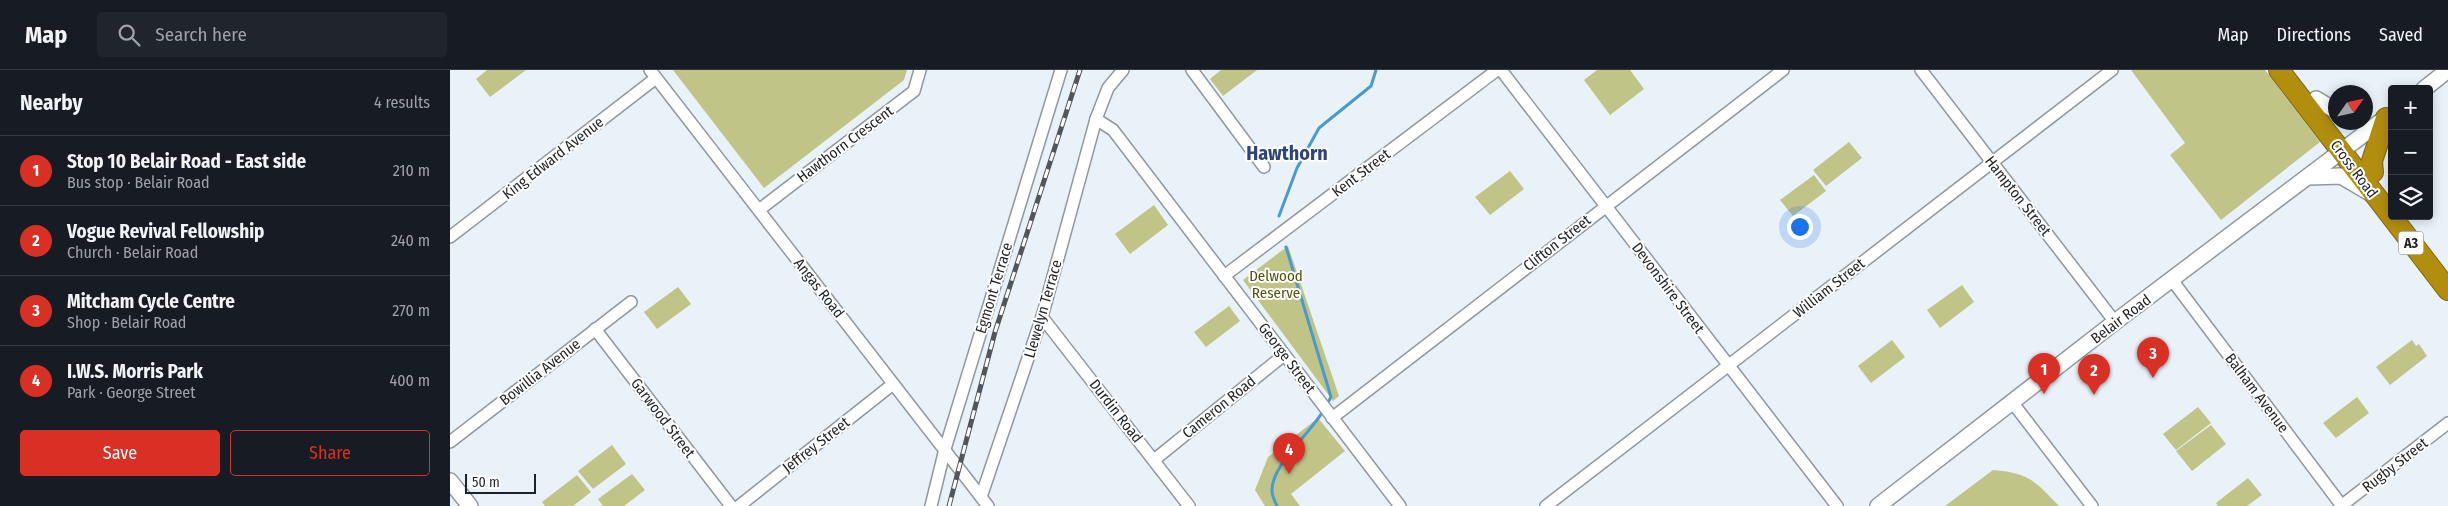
<!DOCTYPE html>
<html lang="en">
<head>
<meta charset="utf-8">
<style>
  body { margin:0; font-family:"Fira Sans Condensed",sans-serif; background:#20242c; color:#f1f3f6 }
  .controls { position:absolute; right:15px; top:15px; display:grid; overflow:hidden; border-radius:5px; box-shadow:0 2px 12px #0003 }
  .controls button { width:45px; height:45px; display:grid; place-items:center; padding:0; border:0; border-bottom:1px solid #363941; background:#171b24; color:#f1f3f6; font:25px sans-serif }
  .compass { position:absolute; left:1878px; top:15px; width:45px; height:45px; border-radius:50%; background:#171b24; box-shadow:0 2px 12px #0003; rotate:56deg }
  .scale { position:absolute; left:15px; bottom:12px; width:71px; box-sizing:border-box; padding-left:5px; border:2px solid #1f2225; border-top:0; font-size:14px; line-height:18px; white-space:nowrap; color:#1f2225; -webkit-text-stroke:4px #fff; paint-order:stroke }
  .you { position:absolute; left:1349px; top:156px; width:18px; height:18px; margin:-12px; border:4px solid #fff; border-radius:50%; background:#1a73e8; box-shadow:0 0 0 8px #1a73e833 }
  .badge { display:grid; place-items:center; width:32px; height:32px; border-radius:50%; background:#d93025; color:#fff; font-size:16px; font-weight:700 }
  .pin { position:absolute; translate:-50% -41px; filter:drop-shadow(0 1px 2px #0008) }
  .pin::after { content:''; position:absolute; top:26px; width:18px; height:15px; background:inherit; clip-path:polygon(0 0,100% 0,50% 100%) }
  .list { margin:0; padding:0; list-style:none }
  h2 { display:flex; justify-content:space-between; align-items:center; height:65px; margin:0; padding:0 20px; font-size:21px }
  h2 small { font-size:16px; font-weight:400; color:#9ea1a6 }
  .list li { display:grid; grid-template-columns:32px 1fr auto; gap:15px; align-items:center; box-sizing:border-box; height:70px; padding:0 20px; border-top:1px solid #363941 }
  .list b { display:block; font-size:19px; white-space:nowrap }
  .list p { margin:0; font-size:16px; white-space:nowrap; color:#9ea1a6 }
  .list em { font-size:16px; font-style:normal; color:#9ea1a6 }
  .actions { display:flex; gap:10px; padding:15px 20px }
  .actions a { flex:1; padding:11px 0; border:1px solid #d93025; border-radius:5px; text-align:center; font-size:18px; color:#d93025 }
  .actions .main { background:#d93025; color:#fff }
  .icon { flex:none; width:28px; height:28px; fill:none; stroke:currentColor; stroke-width:2; stroke-linecap:round; stroke-linejoin:round }
  .map { position:relative; flex:none; width:1998px; height:436px; overflow:hidden }
  header { display:flex; align-items:center; gap:30px; box-sizing:border-box; height:70px; padding:0 25px; background:#171b24; border-bottom:1px solid #363941 }
  header strong { font-size:24px }
  nav { display:flex; gap:28px; margin-inline-start:auto; font-size:18px }
  .search { width:350px; height:45px; background:#20242c; display:flex; align-items:center; gap:12px; box-sizing:border-box; padding:0 18px; border-radius:5px; color:#9ea1a6; font-size:19px }
  main { display:flex }
  aside { flex:1; background:#171b24 }
  .map>svg:first-child { display:block }
  .green { fill:#c1c487 }
  .lines { fill:none; stroke-linecap:round; stroke-linejoin:round }
  .stream { stroke:#499bce; stroke-width:3 }
  .street-casing { stroke:#90989e; stroke-width:14 }
  .secondary-casing { stroke:#90989e; stroke-width:18 }
  .highway-casing { stroke:#7f6817; stroke-width:22 }
  .street { stroke:#fff; stroke-width:11 }
  .secondary { stroke:#fff; stroke-width:15 }
  .highway { stroke:#b28e0f; stroke-width:20 }
  .rail-casing { stroke:#52565a; stroke-width:5 }
  .rail { stroke:#fff; stroke-width:3; stroke-dasharray:9; stroke-linecap:butt }
  .labels { text-anchor:middle; stroke-width:4; stroke-linejoin:round; paint-order:stroke }
  .shield { fill:#fff; stroke:#626466; stroke-width:1 }
  .shield-label { font-size:14px; font-weight:bold; fill:#1f2225 }
  .street-label { font-size:15px; fill:#1f2225; stroke:#fff }
  .park-label { font-size:15px; fill:#515312; stroke:#fff }
  .district-label { font-size:20px; font-weight:bold; fill:#2f447d; stroke:#fff }
</style>
</head>
<body>
<header>
<strong>Map</strong>
<div class="search"><svg class="icon" aria-label="search" viewBox="0 0 24 24"><circle cx="10" cy="10" r="6"/><path d="M15 15l6 6"/></svg>Search here</div>
<nav><a>Map</a><a>Directions</a><a>Saved</a></nav>
</header>
<main>
<aside>
<h2>Nearby<small>4 results</small></h2>
<ul class="list">
<li><span class="badge">1</span><div><b>Stop 10 Belair Road - East side</b><p>Bus stop · Belair Road</p></div><em>210 m</em></li>
<li><span class="badge">2</span><div><b>Vogue Revival Fellowship</b><p>Church · Belair Road</p></div><em>240 m</em></li>
<li><span class="badge">3</span><div><b>Mitcham Cycle Centre</b><p>Shop · Belair Road</p></div><em>270 m</em></li>
<li><span class="badge">4</span><div><b>I.W.S. Morris Park</b><p>Park · George Street</p></div><em>400 m</em></li>
</ul>
<div class="actions"><a class="main">Save</a><a>Share</a></div>
</aside>
<div class="map">
<svg width="1998" height="436" viewBox="0 0 1998 436">
  <rect width="100%" height="100%" fill="#e9f1f9"/>
  <!-- green -->
  <g class="green">
    <path d="M37,0h39l-36,27 -14,-18z"/>
    <path d="M223,0h234l-3,10 -140,108z"/>
    <path d="M771,0h36l-34,26 -13,-17z"/>
    <path d="M1147,0h33l14,19 -34,26 -26,-35z"/>
    <path d="M1681,0h134l55,72 -99,78 -51,-65 15,-12z"/>
    <path d="M1399,72l13,16 -36,28 -13,-16z"/>
    <path d="M1060,101l14,18 -34,26 -15,-18z"/>
    <path d="M1364,105l12,16 -33,25 -13,-16z"/>
    <path d="M704,135l14,20 -38,29 -15,-20z"/>
    <path d="M838,176l51,150 -6,5 -90,-121z"/>
    <path d="M1512,215l12,17 -34,26 -13,-18z"/>
    <path d="M228,217l13,17 -34,25 -13,-17z"/>
    <path d="M779,236l11,15 -34,26 -12,-15z"/>
    <path d="M1442,270l13,17 -34,26 -13,-17z"/>
    <path d="M1962,270l4,6 3,-2 8,12 -37,29 -14,-18z"/>
    <path d="M1907,327l12,16 -33,25 -13,-15z"/>
    <path d="M1748,337l13,16 -35,27 -13,-16z"/>
    <path d="M868,348l27,33 -54,43 9,12h-35l-10,-16 13,-33z"/>
    <path d="M1761,355l15,19 -34,27 -16,-20z"/>
    <path d="M162,375l14,19 -33,25 -15,-18z"/>
    <path d="M1543,400c36,3 42,11 66,36h-114z"/>
    <path d="M182,404l13,16 -21,16h-21l-5,-7z"/>
    <path d="M127,405l14,17 -18,14h-28l-3,-4z"/>
    <path d="M1798,408l14,17 -15,11h-29l-2,-3z"/>
  </g>
  <g class="lines">
    <!-- stream -->
    <g class="stream">
      <path d="M829,146l18,-48 22,-40 52,-42 5,-16"/>
      <path d="M836,177l45,150 -5,9"/>
      <path d="M827,436c-2,-4 -5,-11 -5,-15 -1,-26 39,-58 51,-80"/>
    </g>
    <defs>
      <g id="street">
        <path d="M200,0l338,436"/>
        <path d="M742,0l72,97"/>
        <path d="M1051,0l336,436"/>
        <path d="M1471,0l194,252"/>
        <path d="M646,49l17,11 287,376"/>
        <path d="M309,140l155,-119 6,-21"/>
        <path d="M0,167l206,-159"/>
        <path d="M774,206l273,-206"/>
        <path d="M1722,210l170,226"/>
        <path d="M592,247l147,189"/>
        <path d="M145,259l136,177"/>
        <path d="M1562,332l80,104"/>
        <path d="M882,348l451,-348"/>
        <path d="M0,372l181,-140"/>
        <path d="M704,390l130,-105"/>
        <path d="M531,427l61,-180 54,-198 12,-31 15,-18"/>
        <path d="M289,436l154,-122"/>
        <path d="M481,436l14,-57 116,-379"/>
        <path d="M1096,436l566,-436"/>
        <path d="M1891,436l107,-83"/>
      </g>
      <g id="secondary">
        <path d="M1974,19l24,-19"/>
        <path d="M1866,29l20,12"/>
        <path d="M1859,107l32,-1 29,17"/>
        <path d="M0,411l20,25"/>
        <path d="M1428,436l237,-184 273,-206"/>
      </g>
      <g id="highway">
        <path d="M1829,0l169,220"/>
        <path d="M1923,102l-1,-11 14,-43"/>
      </g>
    </defs>
    <!-- street casing -->
    <use href="#street" class="street-casing"/>
    <!-- secondary casing -->
    <use href="#secondary" class="secondary-casing"/>
    <!-- highway casing -->
    <use href="#highway" class="highway-casing"/>
    <!-- street -->
    <use href="#street" class="street"/>
    <!-- secondary -->
    <use href="#secondary" class="secondary"/>
    <!-- highway -->
    <use href="#highway" class="highway"/>
    <defs>
      <path id="rail" d="M499,436l46,-174 85,-262"/>
    </defs>
    <!-- rail casing -->
    <use href="#rail" class="rail-casing"/>
    <!-- rail -->
    <use href="#rail" class="rail"/>
  </g>
  <g class="labels">
    <!-- shield labels -->
    <rect class="shield" x="1948.5" y="161.5" width="25" height="23" rx="4"/>
    <g class="shield-label">
      <text x="1961" y="178">A3</text>
    </g>
    <!-- street labels -->
    <g class="street-label">
      <text transform="translate(395 74) rotate(-37)" y="5">Hawthorn Crescent</text>
      <text transform="translate(103 88) rotate(-38)" y="5">King Edward Avenue</text>
      <text transform="translate(1904 99) rotate(53)" y="5">Cross Road</text>
      <text transform="translate(911 103) rotate(-37)" y="5">Kent Street</text>
      <text transform="translate(1568 126) rotate(52)" y="5">Hampton Street</text>
      <text transform="translate(1107 173) rotate(-38)" y="5">Clifton Street</text>
      <text transform="translate(369 218) rotate(52)" y="5">Angas Road</text>
      <text transform="translate(544 218) rotate(-73)" y="5">Egmont Terrace</text>
      <text transform="translate(1218 218) rotate(53)" y="5">Devonshire Street</text>
      <text transform="translate(1379 218) rotate(-38)" y="5">William Street</text>
      <text transform="translate(593 239) rotate(-74)" y="5">Llewelyn Terrace</text>
      <text transform="translate(1671 249) rotate(-37)" y="5">Belair Road</text>
      <text transform="translate(837 288) rotate(53)" y="5">George Street</text>
      <text transform="translate(90 302) rotate(-38)" y="5">Bowillia Avenue</text>
      <text transform="translate(1807 323) rotate(53)" y="5">Balham Avenue</text>
      <text transform="translate(769 337) rotate(-39)" y="5">Cameron Road</text>
      <text transform="translate(666 341) rotate(52)" y="5">Durdin Road</text>
      <text transform="translate(213 348) rotate(53)" y="5">Garwood Street</text>
      <text transform="translate(366 375) rotate(-38)" y="5">Jeffrey Street</text>
      <text transform="translate(1945 395) rotate(-38)" y="5">Rugby Street</text>
    </g>
    <!-- park labels -->
    <g class="park-label">
      <text x="826" y="211">Delwood<tspan x="826" dy="17">Reserve</tspan></text>
    </g>
    <!-- district labels -->
    <g class="district-label">
      <text x="837" y="90">Hawthorn</text>
    </g>
  </g>
</svg>
<div class="controls">
<button>+</button>
<button>−</button>
<button><svg class="icon" aria-label="layers" viewBox="0 0 24 24"><path d="M12 4l9 5-9 5-9-5zM3 14l9 5 9-5"/></svg></button>
</div>
<svg class="compass" viewBox="-18 -18 36 36"><path d="M0-13l5 13h-10z" fill="#e53935"/><path d="M0 13l5-13h-10z" fill="#9ea1a6"/></svg>
<div class="scale">50 m</div>
<div class="you"></div>
<div class="pin badge" style="left:1594px;top:324px">1</div>
<div class="pin badge" style="left:1644px;top:325px">2</div>
<div class="pin badge" style="left:1703px;top:308px">3</div>
<div class="pin badge" style="left:839px;top:404px">4</div>
</div>
</main>
</body>
</html>
